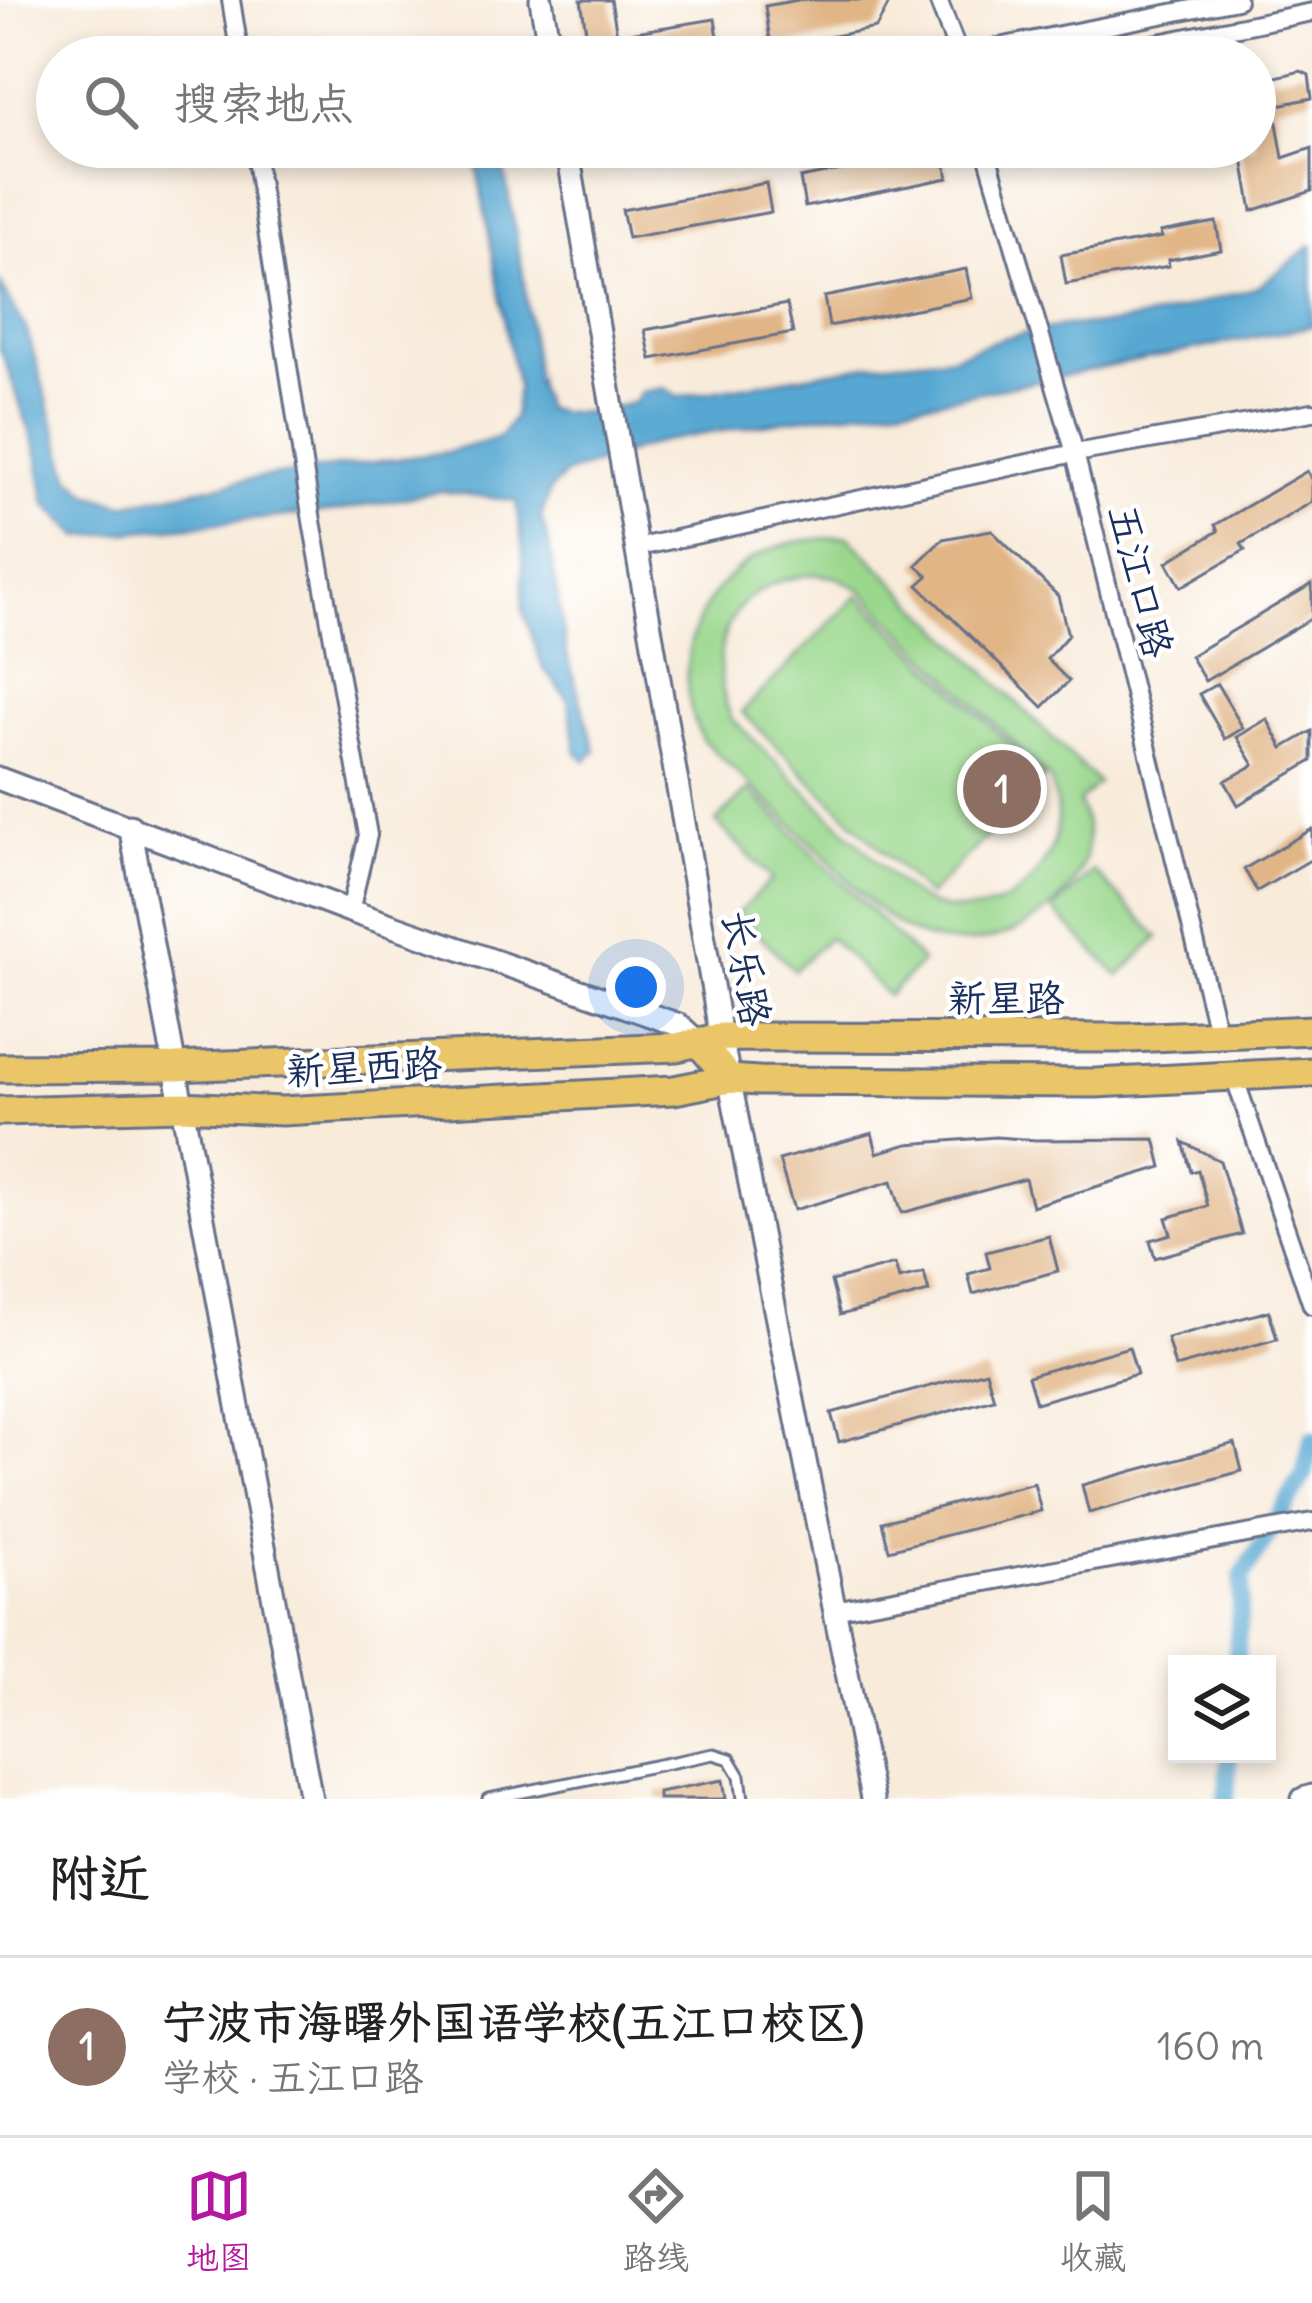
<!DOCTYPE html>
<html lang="zh">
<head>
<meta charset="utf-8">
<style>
  body { margin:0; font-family:Delius,"LXGW WenKai TC",sans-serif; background:#f6f6f6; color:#222 }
  .controls { position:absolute; right:36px; bottom:36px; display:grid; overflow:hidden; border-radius:0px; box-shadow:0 6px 18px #0003 }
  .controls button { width:108px; height:108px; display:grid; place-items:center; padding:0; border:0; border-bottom:3px solid #e0e0e0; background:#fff; color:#222; font:60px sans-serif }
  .you { position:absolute; left:636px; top:987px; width:42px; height:42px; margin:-30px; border:9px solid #fff; border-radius:50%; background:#1a73e8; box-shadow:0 0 0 18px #1a73e833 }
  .badge { display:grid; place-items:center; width:78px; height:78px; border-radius:50%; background:#b5179e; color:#fff; font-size:39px; font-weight:700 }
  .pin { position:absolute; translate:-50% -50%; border:6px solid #fff; box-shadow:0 3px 12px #0006 }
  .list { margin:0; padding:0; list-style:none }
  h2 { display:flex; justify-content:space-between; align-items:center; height:156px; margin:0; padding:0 48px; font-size:51px }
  h2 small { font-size:39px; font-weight:400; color:#767676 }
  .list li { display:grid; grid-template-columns:78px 1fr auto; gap:36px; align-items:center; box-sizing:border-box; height:180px; padding:0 48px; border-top:3px solid #e0e0e0 }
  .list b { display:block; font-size:45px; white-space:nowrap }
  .list p { margin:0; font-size:39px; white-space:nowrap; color:#767676 }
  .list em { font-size:39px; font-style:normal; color:#767676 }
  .icon { flex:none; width:66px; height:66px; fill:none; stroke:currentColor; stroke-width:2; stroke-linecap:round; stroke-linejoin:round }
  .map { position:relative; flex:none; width:1312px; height:1799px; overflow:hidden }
  .search { position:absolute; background:#fff; box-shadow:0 6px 18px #0003; left:36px; right:36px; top:36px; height:132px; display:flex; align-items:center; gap:30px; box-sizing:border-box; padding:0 42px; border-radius:66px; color:#767676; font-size:45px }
  .sheet { height:336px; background:#fff }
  nav { display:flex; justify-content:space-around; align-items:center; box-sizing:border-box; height:168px; border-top:3px solid #e0e0e0; background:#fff; font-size:33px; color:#767676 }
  nav a { display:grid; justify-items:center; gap:6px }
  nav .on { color:#b5179e }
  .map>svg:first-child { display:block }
  .green { fill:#9ad78c; stroke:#5a8375; stroke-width:3; fill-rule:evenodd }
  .water { fill:#57a8d2; stroke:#396c98; stroke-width:3 }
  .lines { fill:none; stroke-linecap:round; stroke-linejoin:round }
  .canal { stroke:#57a8d2; stroke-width:18 }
  .building { fill:#e1b586 }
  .service-casing { stroke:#687189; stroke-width:15 }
  .minor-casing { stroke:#687189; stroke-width:22 }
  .tertiary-casing { stroke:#687189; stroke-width:27 }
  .primary-casing { stroke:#687189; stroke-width:33 }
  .service { stroke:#fff; stroke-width:9 }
  .minor { stroke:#fff; stroke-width:16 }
  .tertiary { stroke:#fff; stroke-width:21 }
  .primary { stroke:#eac669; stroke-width:27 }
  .labels { text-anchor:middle; stroke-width:9; stroke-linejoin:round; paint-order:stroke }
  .street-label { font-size:39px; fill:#1b2f5e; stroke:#fff }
</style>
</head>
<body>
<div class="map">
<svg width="1312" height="1799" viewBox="0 0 1312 1799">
  <rect width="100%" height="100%" fill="#fff"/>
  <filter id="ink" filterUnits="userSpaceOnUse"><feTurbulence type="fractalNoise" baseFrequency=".00833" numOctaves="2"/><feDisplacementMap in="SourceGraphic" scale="24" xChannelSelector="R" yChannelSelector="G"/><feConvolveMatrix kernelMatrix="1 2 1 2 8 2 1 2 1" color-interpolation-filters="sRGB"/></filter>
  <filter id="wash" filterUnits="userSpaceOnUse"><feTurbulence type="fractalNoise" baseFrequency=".004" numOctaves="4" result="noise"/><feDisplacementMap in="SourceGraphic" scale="48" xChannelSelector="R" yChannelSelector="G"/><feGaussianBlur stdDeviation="2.7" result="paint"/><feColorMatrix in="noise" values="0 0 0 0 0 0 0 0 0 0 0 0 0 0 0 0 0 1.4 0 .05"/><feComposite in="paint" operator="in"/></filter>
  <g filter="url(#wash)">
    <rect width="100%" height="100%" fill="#f8ebda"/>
    <!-- green -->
    <g class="green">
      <path d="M848,536l250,247 -19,19c16,39 8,71 -22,100 -41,40 -108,56 -160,22 -30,-20 -55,-52 -81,-77 -38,-36 -76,-72 -114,-108 -37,-73 -4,-162 73,-191 23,-9 49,-9 73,-12zM816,574l23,4 22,12 189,189c14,41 8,70 -20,103 -25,28 -68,36 -103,21 -27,-13 -48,-41 -69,-61 -43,-42 -85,-83 -127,-124 -29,-77 1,-136 85,-144z"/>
      <path d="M858,595l186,183 -116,118 -186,-184z"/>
      <path d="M749,789l173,173 -34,34 -59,-59 -35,33 -56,-57 34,-34 -56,-57z"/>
      <path d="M1093,871l66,66 -40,39 -66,-66z"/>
    </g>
    <!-- water -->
    <path class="water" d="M473,147h27l23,127 14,113 8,22c33,8 58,1 90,-7l6,-10 23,-4 14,9 201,-34 74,-7 50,-18 59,-12 52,-2 47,-9 97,-28 54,-42v81l-376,75 -130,16 -144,24 -96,33 -16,16 -9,28 8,25 18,112 29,96 -10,10 -9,-8 -9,-54 -25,-31 -20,-58v-61l-7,-48 -75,-10 -103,20 -258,26 -34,-33 -10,-56 -36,-100v-65l26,45 44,148 19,18 34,10 134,-26 191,-26 51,-14 15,-21 3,-29z"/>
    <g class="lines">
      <!-- canal -->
      <g class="canal">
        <path d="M1236,1664l6,-87 62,-102 8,-36"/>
        <path d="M1226,1799l4,-45"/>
      </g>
    </g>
    <g id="blocks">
      <!-- building -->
      <g class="building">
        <path d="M581,0h30l6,35 98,-16 5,30 -6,8h-124z"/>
        <path d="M798,0h93l-15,28 -95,18 -11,-6 -5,-34z"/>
        <path d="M1301,71l8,4 3,23 -38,8 9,52 29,-10v43l-60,20 -11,-64h14v-65z"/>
        <path d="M943,150l5,28 -143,29 -5,-29z"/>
        <path d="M766,183l5,29 -143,26 -6,-28z"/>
        <path d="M1216,222l5,28 -53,10 1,6 -103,18 -5,-29 101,-18 -2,-5z"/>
        <path d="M966,269l6,29 -143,28 -5,-29z"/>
        <path d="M787,304l6,29 -142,26 -6,-29z"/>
        <path d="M1307,471l5,9v22l-71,42 4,6 -64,37 -14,-25 51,-31 -3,-6z"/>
        <path d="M991,530l67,66 10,39 -21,24 22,22 -26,26 -125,-122 10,-9 -12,-11 27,-26z"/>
        <path d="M1312,584v34l-107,63 -15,-25z"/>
        <path d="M1217,684l26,44 -18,11 -26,-45z"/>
        <path d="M1267,719l16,29 29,-17v30l-74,44 -13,-24 29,-16 -17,-28z"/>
        <path d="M1312,829v30l-55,32 -13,-22z"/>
        <path d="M872,1133l5,20 31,-9 88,-7 40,3 119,-1 7,28 -130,39 -7,-27 -123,34 -10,-32 -98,29 -15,-50z"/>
        <path d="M1183,1142l37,19 22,73 -87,24 -5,-18 21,-6 -5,-16 42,-12 -10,-36 -7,2z"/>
        <path d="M1049,1236l9,35 -85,23 -5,-20 22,-6 -4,-16z"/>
        <path d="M895,1264l4,15 25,-6 5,19 -89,23 -9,-34z"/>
        <path d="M1269,1311l8,28 -102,28 -8,-29z"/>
        <path d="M1129,1347l8,27 -101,29 -8,-27z"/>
        <path d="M986,1371l8,28 -155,43 -8,-29z"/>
        <path d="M1235,1443l7,28 -153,42 -7,-28z"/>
        <path d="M1034,1483l7,28 -152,39 -7,-28z"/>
        <path d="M723,1780l3,19h-68v-7z"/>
      </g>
    </g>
  </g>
  <g filter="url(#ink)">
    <use href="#blocks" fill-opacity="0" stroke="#687189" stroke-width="3"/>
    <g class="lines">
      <defs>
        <path id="service" d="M488,1799l226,-45 16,5 10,17 3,23"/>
        <g id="minor">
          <path d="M231,0l9,57"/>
          <path d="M938,0l22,57"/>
          <path d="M949,57l288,-57"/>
          <path d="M1090,57l222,-45"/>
          <path d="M254,147l58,374 56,314 -18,76"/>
          <path d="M985,147l90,306 143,582"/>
          <path d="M568,154l37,-7"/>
          <path d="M639,547l436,-94 237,-41"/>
          <path d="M1234,1076l78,229"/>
          <path d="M834,1610l478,-88"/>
        </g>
        <g id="tertiary">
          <path d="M541,0l10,57"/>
          <path d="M567,147l154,890 151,762"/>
          <path d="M0,779l350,132 329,114 21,19"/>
          <path d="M130,826l181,973"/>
          <path d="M1303,1799l9,-3"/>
        </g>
        <g id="primary">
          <path d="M700,1044l30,35 28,2 338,2 216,-11"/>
          <path d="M0,1068l175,-1 502,-20 44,-10 408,1 183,-8"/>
          <path d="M0,1111l182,-5 100,5 392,-21 56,-11"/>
        </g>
      </defs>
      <!-- service casing -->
      <use href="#service" class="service-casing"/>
      <!-- minor casing -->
      <use href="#minor" class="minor-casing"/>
      <!-- tertiary casing -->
      <use href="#tertiary" class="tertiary-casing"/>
      <!-- primary casing -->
      <use href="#primary" class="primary-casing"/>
      <!-- service -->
      <use href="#service" class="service"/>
      <!-- minor -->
      <use href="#minor" class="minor"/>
      <!-- tertiary -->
      <use href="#tertiary" class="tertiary"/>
      <!-- primary -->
      <use href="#primary" class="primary"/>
    </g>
  </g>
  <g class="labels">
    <!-- street labels -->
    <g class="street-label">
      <text transform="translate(1141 581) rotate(76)" y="14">五江口路</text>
      <text transform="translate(747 968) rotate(80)" y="14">长乐路</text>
      <text x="1006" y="1012">新星路</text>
      <text transform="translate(364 1067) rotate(-3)" y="14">新星西路</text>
    </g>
  </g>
</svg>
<div class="controls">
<button><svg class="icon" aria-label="layers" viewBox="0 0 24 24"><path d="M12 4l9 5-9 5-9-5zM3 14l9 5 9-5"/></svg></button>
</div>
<div class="you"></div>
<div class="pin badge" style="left:1002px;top:789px;background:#8d6e63">1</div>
<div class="search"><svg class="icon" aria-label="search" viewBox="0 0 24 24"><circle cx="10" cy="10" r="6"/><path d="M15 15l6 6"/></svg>搜索地点</div>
</div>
<section class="sheet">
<h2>附近<small></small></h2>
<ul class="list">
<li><span class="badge" style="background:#8d6e63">1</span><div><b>宁波市海曙外国语学校(五江口校区)</b><p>学校 · 五江口路</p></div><em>160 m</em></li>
</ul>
</section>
<nav>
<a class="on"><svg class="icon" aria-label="map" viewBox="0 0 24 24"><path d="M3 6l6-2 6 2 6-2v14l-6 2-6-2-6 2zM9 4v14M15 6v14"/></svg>地图</a>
<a><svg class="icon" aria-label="directions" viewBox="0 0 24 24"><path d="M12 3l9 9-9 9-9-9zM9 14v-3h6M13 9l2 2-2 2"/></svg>路线</a>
<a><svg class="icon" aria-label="saved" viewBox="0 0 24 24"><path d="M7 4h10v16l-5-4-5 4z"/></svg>收藏</a>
</nav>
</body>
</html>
